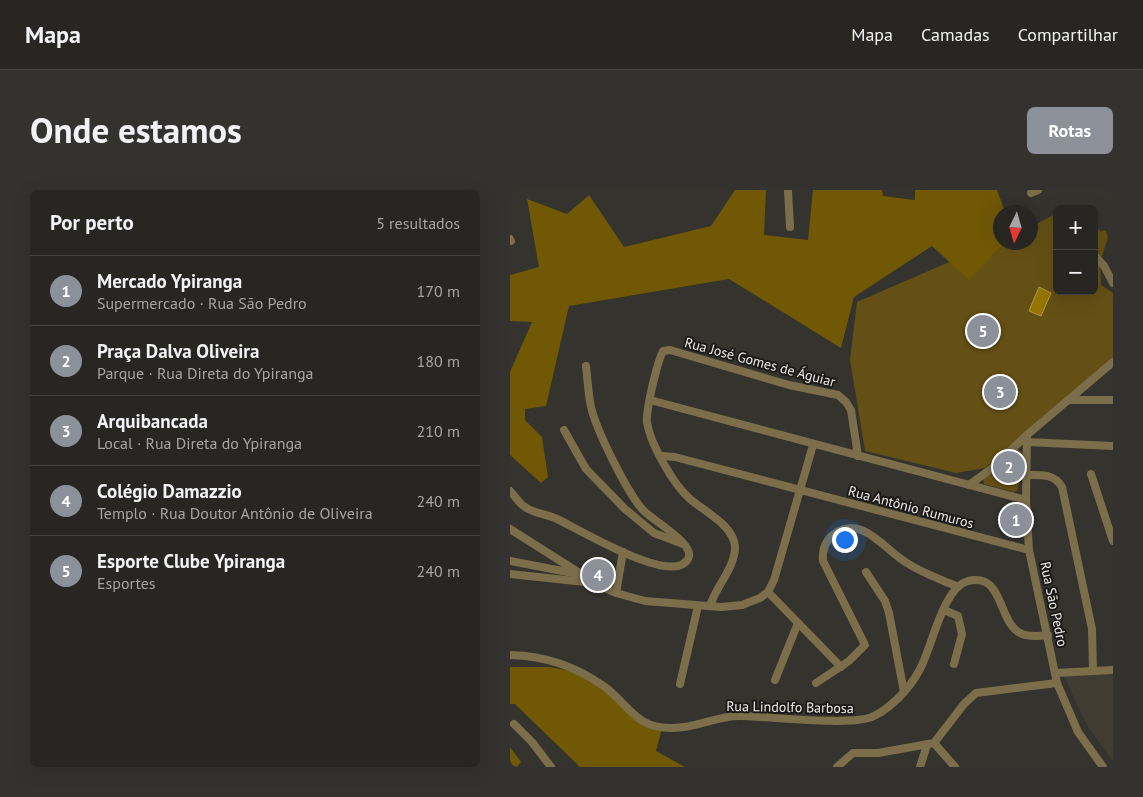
<!DOCTYPE html>
<html lang="pt">
<head>
<meta charset="utf-8">
<style>
  body { margin:0; font-family:"PT Sans",sans-serif; background:#34322f; color:#f1f3f6 }
  .controls { position:absolute; right:15px; top:15px; display:grid; overflow:hidden; border-radius:8px; box-shadow:0 5px 20px #0002 }
  .controls button { width:45px; height:45px; display:grid; place-items:center; padding:0; border:0; border-bottom:1px solid #444340; background:#282622; color:#f1f3f6; font:25px sans-serif }
  .compass { position:absolute; left:483px; top:15px; width:45px; height:45px; border-radius:50%; background:#282622; box-shadow:0 5px 20px #0002; rotate:185deg }
  .you { position:absolute; left:334px; top:349px; width:18px; height:18px; margin:-12px; border:4px solid #fff; border-radius:50%; background:#1a73e8; box-shadow:0 0 0 8px #1a73e833 }
  .badge { display:grid; place-items:center; width:32px; height:32px; border-radius:50%; background:#8c9099; color:#fff; font-size:16px; font-weight:700 }
  .pin { position:absolute; translate:-50% -50%; border:2px solid #fff; box-shadow:0 1px 5px #0006 }
  .list { margin:0; padding:0; list-style:none }
  h2 { display:flex; justify-content:space-between; align-items:center; height:65px; margin:0; padding:0 20px; font-size:21px }
  h2 small { font-size:16px; font-weight:400; color:#a5a5a5 }
  .list li { display:grid; grid-template-columns:32px 1fr auto; gap:15px; align-items:center; box-sizing:border-box; height:70px; padding:0 20px; border-top:1px solid #444340 }
  .list b { display:block; font-size:19px; white-space:nowrap }
  .list p { margin:0; font-size:16px; white-space:nowrap; color:#a5a5a5 }
  .list em { font-size:16px; font-style:normal; color:#a5a5a5 }
  .map { position:relative; flex:none; width:603px; height:577px; overflow:hidden; border-radius:8px }
  header { display:flex; align-items:center; gap:30px; box-sizing:border-box; height:70px; padding:0 25px; background:#282622; border-bottom:1px solid #444340 }
  header strong { font-size:24px }
  nav { display:flex; gap:28px; margin-inline-start:auto; font-size:18px }
  .intro { display:flex; align-items:center; justify-content:space-between; box-sizing:border-box; height:120px; padding:0 30px }
  h1 { margin:0; font-size:35px }
  .button { padding:12px 22px; border-radius:8px; background:#8c9099; color:#fff; font-size:18px; font-weight:700 }
  main { display:flex; gap:30px; padding:0 30px }
  aside { flex:1; background:#282622; border-radius:8px; box-shadow:0 5px 20px #0002 }
  .map>svg:first-child { display:block }
  .built { fill:#413c31 }
  .green { fill:#645015 }
  .forest { fill:#705805 }
  .water { fill:#957500; stroke:#af9946 }
  .lines { fill:none; stroke-linecap:round; stroke-linejoin:round }
  .minor { stroke:#7c6e4b; stroke-width:8 }
  .labels { text-anchor:middle; stroke-width:4; stroke-linejoin:round; paint-order:stroke }
  .street-label { font-size:14px; fill:#edece8; stroke:#1b1a18 }
</style>
</head>
<body>
<header>
<strong>Mapa</strong>
<nav><a>Mapa</a><a>Camadas</a><a>Compartilhar</a></nav>
</header>
<div class="intro"><h1>Onde estamos</h1><a class="button">Rotas</a></div>
<main>
<aside>
<h2>Por perto<small>5 resultados</small></h2>
<ul class="list">
<li><span class="badge">1</span><div><b>Mercado Ypiranga</b><p>Supermercado · Rua São Pedro</p></div><em>170 m</em></li>
<li><span class="badge">2</span><div><b>Praça Dalva Oliveira</b><p>Parque · Rua Direta do Ypiranga</p></div><em>180 m</em></li>
<li><span class="badge">3</span><div><b>Arquibancada</b><p>Local · Rua Direta do Ypiranga</p></div><em>210 m</em></li>
<li><span class="badge">4</span><div><b>Colégio Damazzio</b><p>Templo · Rua Doutor Antônio de Oliveira</p></div><em>240 m</em></li>
<li><span class="badge">5</span><div><b>Esporte Clube Ypiranga</b><p>Esportes</p></div><em>240 m</em></li>
</ul>
</aside>
<div class="map">
<svg width="603" height="577" viewBox="0 0 603 577">
  <rect width="100%" height="100%" fill="#35332d"/>
  <!-- built -->
  <path class="built" d="M603,484v88l-26,-37 -23,-49z"/>
  <!-- green -->
  <g class="green">
    <path d="M547,23v78h37v-66l7,7 2,-2 3,1 2,7 -8,24 1,23 12,8v67l-128,108 -29,5 -91,-22 -15,-91 7,-58 143,-62v2h30l1,-15z"/>
    <path d="M508,259l5,5 -5,36 -4,2 -30,-8 -1,-6z"/>
  </g>
  <!-- forest -->
  <g class="forest">
    <path d="M225,0h31l-2,45 44,5 5,-50h69l1,6 32,4v-10h82l8,22h-5v30l4,1 -35,37 -37,-34 -78,51 -13,51 -112,-69 -160,27 -23,100 -21,3v11l17,17 6,40 -7,6 -31,-28v-83l22,-50 -22,-1v-46l29,-8 -12,-68 40,15 22,-19 35,52 87,-21z"/>
    <path d="M0,477h40l21,4 44,25 23,23 24,9 -6,23 29,16h-105l-65,-63h-5z"/>
    <path d="M0,557l11,15 -4,5h-7z"/>
  </g>
  <!-- water -->
  <path class="water" d="M529,97l12,6 -10,23 -12,-5z"/>
  <g class="lines">
    <!-- minor -->
    <g class="minor">
      <path d="M278,0l2,37"/>
      <path d="M521,3l7,-3"/>
      <path d="M0,49l1,2"/>
      <path d="M586,67l8,9 9,17"/>
      <path d="M140,210l376,100"/>
      <path d="M558,210h45"/>
      <path d="M54,240l22,39 39,40 29,24 29,11"/>
      <path d="M517,245l-1,65 3,50 28,133 21,49 25,35"/>
      <path d="M516,252l87,4"/>
      <path d="M152,266l13,1 354,93"/>
      <path d="M581,284l22,67"/>
      <path d="M515,285c14,0 29,-2 37,12l30,142 1,42"/>
      <path d="M459,295l22,-16 36,-34 86,-73"/>
      <path d="M0,301c5,5 9,12 15,16 10,7 22,7 32,12 20,9 116,68 131,40 9,-15 -37,-39 -46,-50 -16,-19 -43,-74 -50,-98 -4,-14 -4,-30 -6,-45"/>
      <path d="M0,339l82,52"/>
      <path d="M0,371l68,13"/>
      <path d="M356,382l19,29 4,12 15,79"/>
      <path d="M0,384l84,9 22,10 29,8 76,6 21,-2 18,-7 8,-6 6,-12 39,-135"/>
      <path d="M258,402l73,75"/>
      <path d="M106,403l7,-41"/>
      <path d="M200,416c6,-20 25,-38 25,-59 -1,-22 -32,-36 -46,-49 -16,-14 -39,-55 -42,-76 -1,-13 10,-59 16,-71l7,-1 119,35 49,10 8,7 5,8 7,46"/>
      <path d="M434,420l14,6 4,18 -8,30"/>
      <path d="M0,465c36,1 65,11 95,32 25,19 31,42 68,41 24,0 43,-12 66,-12 27,0 115,11 135,0 18,-9 35,-27 45,-45 13,-22 23,-83 49,-90 37,-9 29,43 54,53 8,3 18,2 26,1"/>
      <path d="M545,483l58,-3"/>
      <path d="M265,490l23,-57"/>
      <path d="M306,493l33,-22 16,-16 -42,-84c-1,-11 2,-20 11,-27 29,-20 50,16 73,29 15,10 33,16 49,23"/>
      <path d="M170,494l18,-78"/>
      <path d="M4,534l18,18 19,25"/>
      <path d="M424,553l21,24"/>
      <path d="M327,577l16,-14h25l56,-10 30,-39 12,-11 81,-10"/>
      <path d="M410,577l7,-22"/>
    </g>
  </g>
  <g class="labels">
    <!-- street labels -->
    <g class="street-label">
      <text transform="translate(250 172) rotate(15)" y="5">Rua José Gomes de Águiar</text>
      <text transform="translate(401 317) rotate(15)" y="5">Rua Antônio Rumuros</text>
      <text transform="translate(544 414) rotate(78)" y="5">Rua São Pedro</text>
      <text transform="translate(280 517) rotate(1)" y="5">Rua Lindolfo Barbosa</text>
    </g>
  </g>
</svg>
<div class="controls">
<button>+</button>
<button>−</button>
</div>
<svg class="compass" viewBox="-18 -18 36 36"><path d="M0-13l5 13h-10z" fill="#e53935"/><path d="M0 13l5-13h-10z" fill="#a5a5a5"/></svg>
<div class="you"></div>
<div class="pin badge" style="left:506px;top:330px">1</div>
<div class="pin badge" style="left:499px;top:277px">2</div>
<div class="pin badge" style="left:490px;top:202px">3</div>
<div class="pin badge" style="left:88px;top:385px">4</div>
<div class="pin badge" style="left:473px;top:141px">5</div>
</div>
</main>
</body>
</html>
